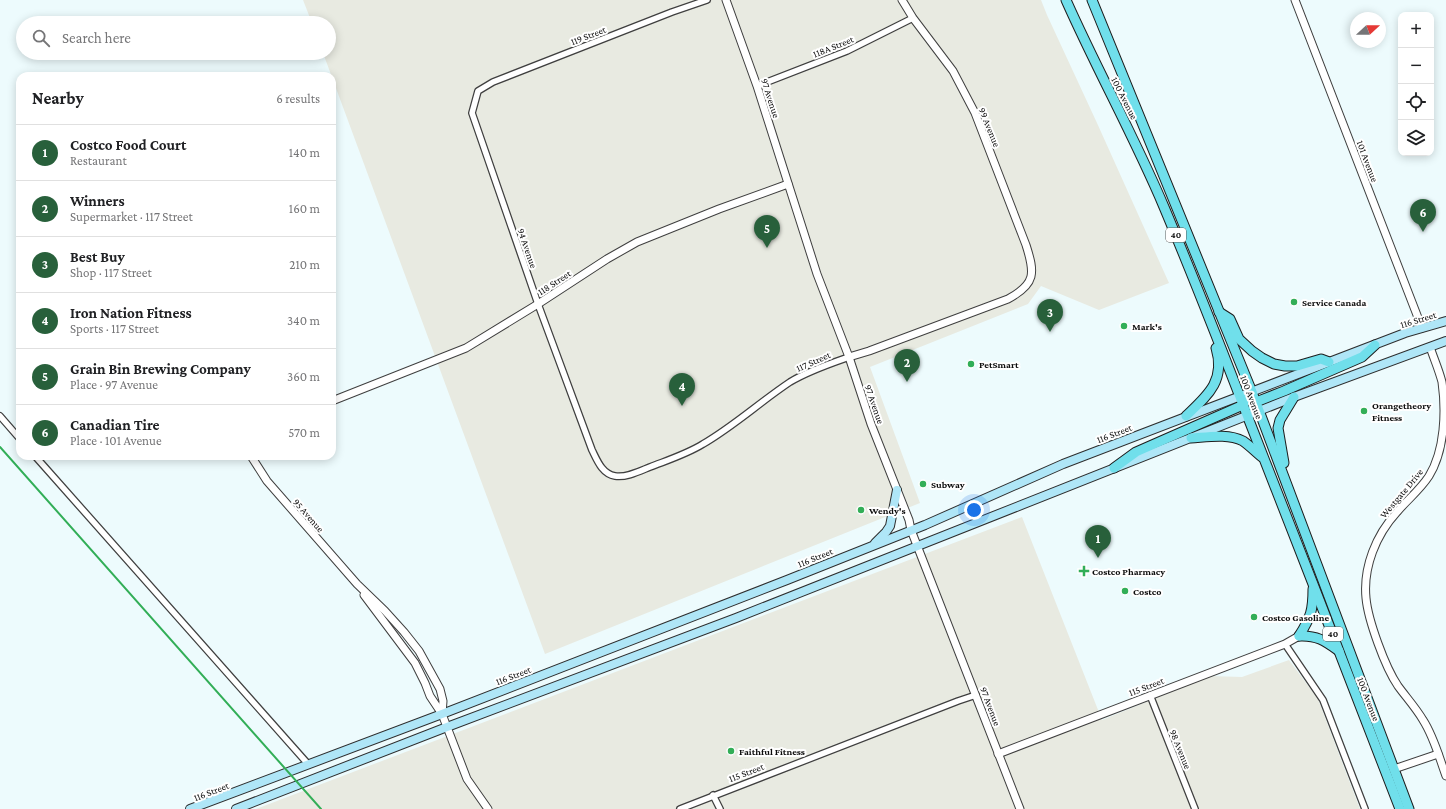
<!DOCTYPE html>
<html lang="en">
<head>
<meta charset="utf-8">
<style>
  body { margin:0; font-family:"Crimson Pro",serif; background:#f6f6f6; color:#202124 }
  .controls { position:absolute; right:12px; top:12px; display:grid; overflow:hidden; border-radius:8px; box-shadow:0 2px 10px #0003 }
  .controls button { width:36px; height:36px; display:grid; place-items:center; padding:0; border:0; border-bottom:1px solid #e0e0e0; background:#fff; color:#202124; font:20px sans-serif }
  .compass { position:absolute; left:1350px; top:12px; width:36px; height:36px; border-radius:50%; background:#fff; box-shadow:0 2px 10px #0003; rotate:69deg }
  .you { position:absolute; left:974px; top:510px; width:14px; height:14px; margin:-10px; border:3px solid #fff; border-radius:50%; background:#1a73e8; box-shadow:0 0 0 6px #1a73e833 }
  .badge { display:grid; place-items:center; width:26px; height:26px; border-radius:50%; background:#28603b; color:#fff; font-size:13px; font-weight:700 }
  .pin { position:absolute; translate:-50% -33px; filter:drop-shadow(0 1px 2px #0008) }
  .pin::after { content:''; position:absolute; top:21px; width:14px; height:12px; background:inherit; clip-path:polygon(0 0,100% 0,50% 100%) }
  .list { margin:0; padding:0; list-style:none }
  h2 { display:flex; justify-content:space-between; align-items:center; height:52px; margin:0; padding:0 16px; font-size:17px }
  h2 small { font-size:13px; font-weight:400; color:#757577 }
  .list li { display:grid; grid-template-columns:26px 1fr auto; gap:12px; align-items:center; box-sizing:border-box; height:56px; padding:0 16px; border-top:1px solid #e0e0e0 }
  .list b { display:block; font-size:15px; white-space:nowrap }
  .list p { margin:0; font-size:13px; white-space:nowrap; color:#757577 }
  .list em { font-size:13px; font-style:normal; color:#757577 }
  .icon { flex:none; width:22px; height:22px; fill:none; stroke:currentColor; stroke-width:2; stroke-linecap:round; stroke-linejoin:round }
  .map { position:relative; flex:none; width:1446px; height:809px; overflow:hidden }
  .search { position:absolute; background:#fff; box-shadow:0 2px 10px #0003; left:16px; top:16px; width:320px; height:44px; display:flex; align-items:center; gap:10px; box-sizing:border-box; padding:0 14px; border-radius:22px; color:#757577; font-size:15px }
  .panel { position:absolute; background:#fff; box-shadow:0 2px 10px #0003; left:16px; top:72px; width:320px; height:388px; border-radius:12px }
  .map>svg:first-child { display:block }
  .industrial { fill:#e8eae1 }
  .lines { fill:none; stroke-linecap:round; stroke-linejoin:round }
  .minor-casing { stroke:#3f3f3f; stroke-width:8 }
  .tertiary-casing { stroke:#3f3f3f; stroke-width:9 }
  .secondary-casing { stroke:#2e2e2e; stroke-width:10 }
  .primary-casing { stroke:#1d1d1d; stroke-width:11 }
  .minor { stroke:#fff; stroke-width:5.5 }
  .tertiary { stroke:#fff; stroke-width:7 }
  .secondary { stroke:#afe6f7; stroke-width:8 }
  .primary { stroke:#70dfeb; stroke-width:9 }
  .rail { stroke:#32ae57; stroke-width:2 }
  .poi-dot { fill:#32ae57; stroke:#fff; stroke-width:1.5 }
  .labels { text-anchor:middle; stroke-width:4; stroke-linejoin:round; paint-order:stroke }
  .shield { fill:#fff; stroke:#555; stroke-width:1 }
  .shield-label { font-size:9px; font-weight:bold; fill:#0c0c0c }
  .street-label { font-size:10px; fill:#0c0c0c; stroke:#fff }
  .poi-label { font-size:10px; font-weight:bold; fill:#0c0c0c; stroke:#fff; text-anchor:start }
</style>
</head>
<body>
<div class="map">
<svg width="1446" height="809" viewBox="0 0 1446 809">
  <rect width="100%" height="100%" fill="#edfbfd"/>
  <!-- industrial -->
  <g class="industrial">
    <path d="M303,0h738l6,15 50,108 72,160 -70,27 -58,-24 -13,18 -158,63 50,136 -375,151 -222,-601h6v-30h-17z"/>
    <path d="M1022,517l80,203 108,-44 32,1 47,-17 29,39 42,110h-1104z"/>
  </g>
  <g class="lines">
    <defs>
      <g id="minor">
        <path d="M707,0l-35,12 -179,70 -15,9 -6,22 66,191 54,146c5,10 10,24 23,26 11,2 25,-5 35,-9 18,-7 37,-13 53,-23 31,-18 57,-42 87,-62 18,-11 39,-18 59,-25"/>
        <path d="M757,86l90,-35 66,-33"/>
        <path d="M0,416l20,23"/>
        <path d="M35,456l273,308"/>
        <path d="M1285,644l38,56 42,109"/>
        <path d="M1150,695l45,114"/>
        <path d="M713,795l7,14"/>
        <path d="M680,809l278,-108 18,-6"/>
      </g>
      <g id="tertiary">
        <path d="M726,0l31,86 60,188 32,83 22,67 38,96 2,10 109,279"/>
        <path d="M1295,0l127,328"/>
        <path d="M1430,347c4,12 9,23 12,35 4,29 3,68 -13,94 -9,14 -22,24 -32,36 -21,23 -34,55 -31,86 2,22 19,69 32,88 8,11 18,22 25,34 11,17 16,37 23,56"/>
        <path d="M849,357l20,-6 139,-52c28,-15 27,-26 18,-54l-51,-132 -22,-42 -40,-53 -11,-18"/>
        <path d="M332,401l134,-53 72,-44 69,-45 30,-17 82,-33 69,-25"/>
        <path d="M251,456l16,25 90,103 28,27 19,21 15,19 21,38 3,12 -1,13"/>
        <path d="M364,595l51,68 10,20 5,13 12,18 25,65 21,30"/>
        <path d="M998,754l287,-110 14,-8"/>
        <path d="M1394,769l44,-15"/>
      </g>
      <g id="secondary">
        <path d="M875,543l11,-11 4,-6 7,-36"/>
        <path d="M190,809l252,-95 345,-134 138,-55 138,-61 342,-131 41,-12"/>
        <path d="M236,809l211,-82 289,-109 558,-221 152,-56"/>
      </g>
      <g id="primary">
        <path d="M1066,0c31,70 68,136 98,207 29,69 56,138 83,208 51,131 103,263 153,394"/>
        <path d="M1092,0l160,392 157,417"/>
        <path d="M1219,312l11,7 9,20 13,12 10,7 12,6 11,2h12l24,-7 8,3"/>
        <path d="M1253,407l3,-5 28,-11 78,-34 13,-12"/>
        <path d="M1186,416c21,-20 40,-35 30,-68"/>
        <path d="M1191,438c16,-1 37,-5 52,3 7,5 13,11 19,16"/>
        <path d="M1284,463l-6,-35 2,-8 14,-23"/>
        <path d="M1114,468l22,-16 107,-47 9,-13"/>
        <path d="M1299,636c12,-19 14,-26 14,-47"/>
        <path d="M1299,636c18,-1 26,5 40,15"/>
      </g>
    </defs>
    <!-- minor casing -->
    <use href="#minor" class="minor-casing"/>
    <!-- tertiary casing -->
    <use href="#tertiary" class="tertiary-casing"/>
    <!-- secondary casing -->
    <use href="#secondary" class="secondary-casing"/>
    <!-- primary casing -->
    <use href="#primary" class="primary-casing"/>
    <!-- minor -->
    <use href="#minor" class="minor"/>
    <!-- tertiary -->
    <use href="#tertiary" class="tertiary"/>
    <!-- secondary -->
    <use href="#secondary" class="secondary"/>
    <!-- primary -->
    <use href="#primary" class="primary"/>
    <!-- rail -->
    <path class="rail" d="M0,447l321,362"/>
  </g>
  <!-- markers -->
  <g class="poi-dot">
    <circle cx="1294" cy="302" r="4"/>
    <circle cx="1124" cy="326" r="4"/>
    <circle cx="971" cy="364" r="4"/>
    <circle cx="1364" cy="411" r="4"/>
    <circle cx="923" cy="484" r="4"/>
    <circle cx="861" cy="510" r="4"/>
    <path d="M1082 565h4v4h4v4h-4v4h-4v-4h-4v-4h4z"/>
    <circle cx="1125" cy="591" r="4"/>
    <circle cx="1254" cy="617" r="4"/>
    <circle cx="731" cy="751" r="4"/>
  </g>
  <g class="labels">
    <!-- shield labels -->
    <g class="shield">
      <rect x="1166" y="228" width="20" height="14" rx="3"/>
      <rect x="1323" y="627" width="20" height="14" rx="3"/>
    </g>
    <g class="shield-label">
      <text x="1176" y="238">40</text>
      <text x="1333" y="637">40</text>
    </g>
    <!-- street labels -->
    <g class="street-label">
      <text transform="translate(588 35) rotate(-21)" y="4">119 Street</text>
      <text transform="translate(833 46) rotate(-22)" y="4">118A Street</text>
      <text transform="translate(771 98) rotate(72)" y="4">97 Avenue</text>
      <text transform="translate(1125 98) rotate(63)" y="4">100 Avenue</text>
      <text transform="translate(990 127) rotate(68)" y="4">99 Avenue</text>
      <text transform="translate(1368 161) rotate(69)" y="4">101 Avenue</text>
      <text transform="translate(528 248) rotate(71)" y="4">94 Avenue</text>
      <text transform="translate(554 282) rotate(-33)" y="4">118 Street</text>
      <text transform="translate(1418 319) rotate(-17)" y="4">116 Street</text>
      <text transform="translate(813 361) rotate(-24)" y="4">117 Street</text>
      <text transform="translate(1252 397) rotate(69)" y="4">100 Avenue</text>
      <text transform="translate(875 404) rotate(71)" y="4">97 Avenue</text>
      <text transform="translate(1114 433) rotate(-21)" y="4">116 Street</text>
      <text transform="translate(1401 493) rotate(-50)" y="4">Westgate Drive</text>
      <text transform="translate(309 515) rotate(49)" y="4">95 Avenue</text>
      <text transform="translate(815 557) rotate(-22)" y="4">116 Street</text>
      <text transform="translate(513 675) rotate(-21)" y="4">116 Street</text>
      <text transform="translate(1146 686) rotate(-21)" y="4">115 Street</text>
      <text transform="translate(1369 699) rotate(69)" y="4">100 Avenue</text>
      <text transform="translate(991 706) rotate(69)" y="4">97 Avenue</text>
      <text transform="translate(1181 749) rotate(68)" y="4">98 Avenue</text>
      <text transform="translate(746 772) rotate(-21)" y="4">115 Street</text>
      <text transform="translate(211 791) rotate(-21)" y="4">116 Street</text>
    </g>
    <!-- poi labels -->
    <g class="poi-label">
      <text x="1302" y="306">Service Canada</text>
      <text x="1132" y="330">Mark's</text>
      <text x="979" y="368">PetSmart</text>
      <text x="1372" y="409">Orangetheory<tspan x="1372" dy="12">Fitness</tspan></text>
      <text x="931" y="488">Subway</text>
      <text x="869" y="514">Wendy's</text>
      <text x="1092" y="575">Costco Pharmacy</text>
      <text x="1133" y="595">Costco</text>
      <text x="1262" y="621">Costco Gasoline</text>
      <text x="739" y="755">Faithful Fitness</text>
    </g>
  </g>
</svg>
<div class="controls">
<button>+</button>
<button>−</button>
<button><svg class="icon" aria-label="locate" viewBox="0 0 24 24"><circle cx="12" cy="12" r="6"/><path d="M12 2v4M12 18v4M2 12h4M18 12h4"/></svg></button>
<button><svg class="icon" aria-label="layers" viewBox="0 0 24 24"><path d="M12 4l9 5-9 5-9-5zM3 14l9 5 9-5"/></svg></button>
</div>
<svg class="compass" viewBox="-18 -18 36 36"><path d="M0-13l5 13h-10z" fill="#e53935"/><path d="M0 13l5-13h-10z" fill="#757577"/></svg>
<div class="you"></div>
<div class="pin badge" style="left:1098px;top:558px">1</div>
<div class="pin badge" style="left:907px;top:382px">2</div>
<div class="pin badge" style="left:1050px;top:332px">3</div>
<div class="pin badge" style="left:682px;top:406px">4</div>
<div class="pin badge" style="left:767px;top:248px">5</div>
<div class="pin badge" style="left:1423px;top:232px">6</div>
<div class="search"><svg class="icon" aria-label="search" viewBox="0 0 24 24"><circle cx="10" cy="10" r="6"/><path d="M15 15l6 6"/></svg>Search here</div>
<section class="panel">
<h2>Nearby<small>6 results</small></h2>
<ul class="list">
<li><span class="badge">1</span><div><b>Costco Food Court</b><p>Restaurant</p></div><em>140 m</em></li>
<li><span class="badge">2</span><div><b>Winners</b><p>Supermarket · 117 Street</p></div><em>160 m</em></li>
<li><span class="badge">3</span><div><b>Best Buy</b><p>Shop · 117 Street</p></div><em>210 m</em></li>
<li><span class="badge">4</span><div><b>Iron Nation Fitness</b><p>Sports · 117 Street</p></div><em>340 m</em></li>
<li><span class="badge">5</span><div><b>Grain Bin Brewing Company</b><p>Place · 97 Avenue</p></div><em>360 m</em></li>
<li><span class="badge">6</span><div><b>Canadian Tire</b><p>Place · 101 Avenue</p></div><em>570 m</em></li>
</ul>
</section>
</div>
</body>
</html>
